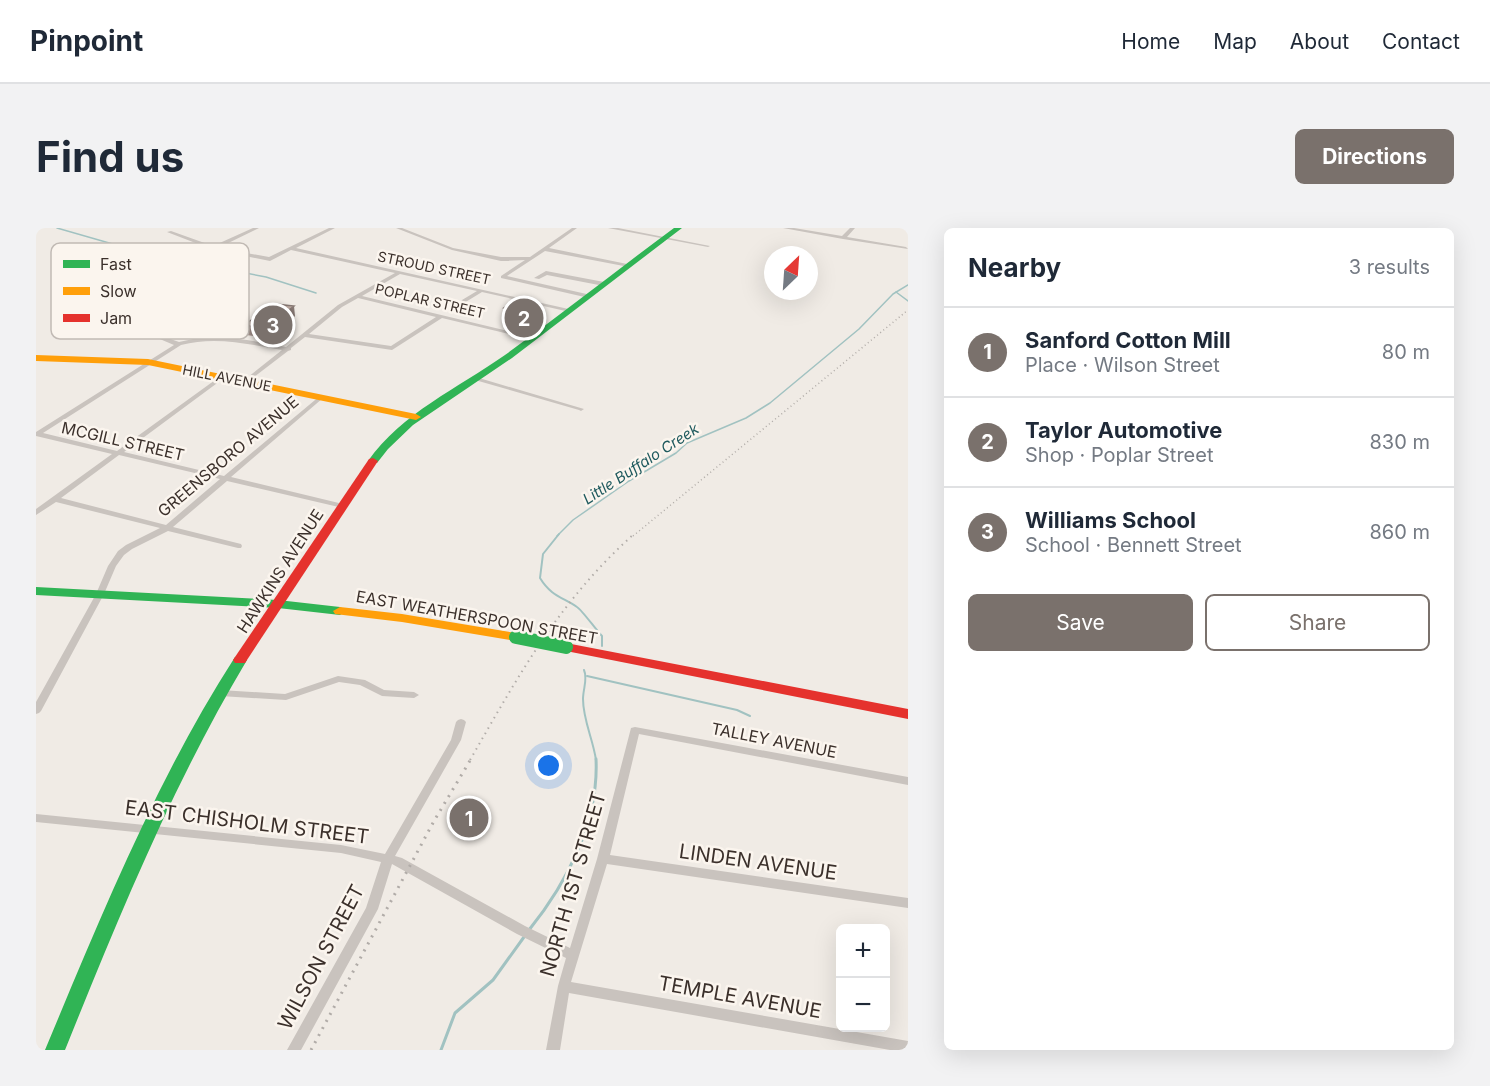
<!DOCTYPE html>
<html lang="en">
<head>
<meta charset="utf-8">
<style>
  body { margin:0; font-family:Inter,sans-serif; background:#f2f2f3; color:#1f2937 }
  .controls { position:absolute; right:18px; bottom:18px; display:grid; overflow:hidden; border-radius:9px; box-shadow:0 6px 24px #0002 }
  .controls button { width:54px; height:54px; display:grid; place-items:center; padding:0; border:0; border-bottom:2px solid #e0e1e3; background:#fff; color:#1f2937; font:30px sans-serif }
  .compass { position:absolute; left:728px; top:18px; width:54px; height:54px; border-radius:50%; background:#fff; box-shadow:0 6px 24px #0002; rotate:25deg }
  .you { position:absolute; left:513px; top:538px; width:21px; height:21px; margin:-15px; border:4px solid #fff; border-radius:50%; background:#1a73e8; box-shadow:0 0 0 9px #1a73e833 }
  .badge { display:grid; place-items:center; width:39px; height:39px; border-radius:50%; background:#7a716c; color:#fff; font-size:20px; font-weight:700 }
  .pin { position:absolute; translate:-50% -50%; border:3px solid #fff; box-shadow:0 2px 6px #0006 }
  .list { margin:0; padding:0; list-style:none }
  h2 { display:flex; justify-content:space-between; align-items:center; height:78px; margin:0; padding:0 24px; font-size:26px }
  h2 small { font-size:20px; font-weight:400; color:#747a83 }
  .list li { display:grid; grid-template-columns:39px 1fr auto; gap:18px; align-items:center; box-sizing:border-box; height:90px; padding:0 24px; border-top:2px solid #e0e1e3 }
  .list b { display:block; font-size:22px; white-space:nowrap }
  .list p { margin:0; font-size:20px; white-space:nowrap; color:#747a83 }
  .list em { font-size:20px; font-style:normal; color:#747a83 }
  .actions { display:flex; gap:12px; padding:18px 24px }
  .actions a { flex:1; padding:14px 0; border:2px solid #7a716c; border-radius:9px; text-align:center; font-size:21px; color:#7a716c }
  .actions .main { background:#7a716c; color:#fff }
  .map { position:relative; flex:none; width:872px; height:822px; overflow:hidden; border-radius:9px }
  header { display:flex; align-items:center; gap:36px; box-sizing:border-box; height:84px; padding:0 30px; background:#fff; border-bottom:2px solid #e0e1e3 }
  header strong { font-size:28px }
  nav { display:flex; gap:33px; margin-inline-start:auto; font-size:21px }
  .intro { display:flex; align-items:center; justify-content:space-between; box-sizing:border-box; height:144px; padding:0 36px }
  h1 { margin:0; font-size:42px }
  .button { padding:15px 27px; border-radius:9px; background:#7a716c; color:#fff; font-size:21px; font-weight:700 }
  main { display:flex; gap:36px; padding:0 36px }
  aside { flex:1; background:#fff; border-radius:9px; box-shadow:0 6px 24px #0002 }
  .map>svg:first-child { display:block }
  .lines { fill:none; stroke-linecap:round; stroke-linejoin:round }
  .stream-far2 { stroke:#a1c2c1; stroke-width:1.5 }
  .stream-far1 { stroke:#a1c2c1; stroke-width:2 }
  .stream { stroke:#a1c2c1; stroke-width:3 }
  .street { fill:#c9c3be; fill-rule:evenodd }
  .fast { fill:#30b455; fill-rule:evenodd }
  .slow { fill:#ff9f0a; fill-rule:evenodd }
  .jam { fill:#e5322d; fill-rule:evenodd }
  .rail-far2 { stroke:#b1aca8; stroke-width:1.5; stroke-dasharray:1 3; stroke-linecap:butt }
  .rail-far1 { stroke:#b1aca8; stroke-width:2; stroke-dasharray:1.5 4.5; stroke-linecap:butt }
  .rail { stroke:#b1aca8; stroke-width:3; stroke-dasharray:2 6; stroke-linecap:butt }
  .fast-bridge { stroke:#30b455; stroke-width:14 }
  .wall { fill:#a89690 }
  .shaded-wall { fill:#887a75 }
  .building { fill:#c3afa7; stroke:#887a75; stroke-width:1.5 }
  .labels { text-anchor:middle; stroke-width:5; stroke-linejoin:round; paint-order:stroke }
  .far-street-label { font-size:14px; fill:#3b302b; stroke:#fbf5ee }
  .far-water-label { font-size:15px; font-style:italic; fill:#1f5a5e; stroke:#fbf5ee }
  .street-label { font-size:16px; fill:#3b302b; stroke:#fbf5ee }
  .near-street-label { font-size:20px; fill:#3b302b; stroke:#fbf5ee }
  .key { fill:#fbf5ee; stroke:#c1bab4; stroke-width:1.5 }
  .key-label { font-size:16px; fill:#3b302b }
</style>
</head>
<body>
<header>
<strong>Pinpoint</strong>
<nav><a>Home</a><a>Map</a><a>About</a><a>Contact</a></nav>
</header>
<div class="intro"><h1>Find us</h1><a class="button">Directions</a></div>
<main>
<div class="map">
<svg width="872" height="822" viewBox="0 0 872 822">
  <rect width="100%" height="100%" fill="#f0ebe5"/>
  <g class="lines">
    <!-- stream-far2 -->
    <g class="stream-far2">
      <path d="M21,0l94,27 115,22 50,16"/>
      <path d="M860,64l12,9"/>
      <path d="M521,308l16,-16 56,-39 47,-28 11,-10 59,-25 24,-15 89,-74 34,-35 15,-9"/>
    </g>
    <!-- stream-far1 -->
    <g class="stream-far1">
      <path d="M523,306l-16,20 -3,24c11,18 22,19 37,29 5,3 19,23 25,29v10"/>
      <path d="M548,442c4,9 -1,19 -1,29 0,21 10,40 13,61"/>
      <path d="M551,448l150,34 13,6"/>
    </g>
    <!-- stream -->
    <g class="stream">
      <path d="M493,702c38,-47 70,-109 67,-171"/>
      <path d="M405,822l14,-37 38,-33 31,-43"/>
    </g>
    <!-- street -->
    <g class="street">
      <path d="M217,0h6l-41,20 51,9 60,-29h6l-39,20 277,62 -3,2 -88,-20 -18,11 -3,-2 1,-1 15,-9 -77,-17 -38,22 175,42 -3,2 -92,-22 -50,32 -87,-13 -14,11v2l-3,1 -43,33 -3,-2 1,-1 39,-31c-34,-6 -67,-14 -101,-5l-138,88 74,18 105,-76 2,1v2l-100,74 100,24 97,-81 2,1v2l-92,79 112,27 4,2 -4,2 -116,-27 -54,46 68,17 1,2 -1,2h-3l-70,-17 -36,18 -8,6 -8,11 -12,28 -63,117 -2,2 -3,1v-12l60,-108 12,-28 10,-15 8,-6 34,-17 -104,-26 -20,13v-6l76,-55 -76,-18v-4l138,-87 -19,-8 -10,-12 -47,8 -27,-3 -6,-11c15,-13 38,-19 58,-14 6,1 11,7 17,8 12,3 40,-17 50,-24l1,-5 -6,-5 -65,-20 -59,27 -5,-1 62,-29h4l67,21 8,6 -2,8 -31,20 -21,5 16,19 20,7 14,-3 27,-2 27,3 39,7 52,-42 57,-32 -104,-23 -21,11 -59,-12 -44,-17 4,-1 42,15zM322,70l78,19 -45,29 -82,-12 33,-27zM77,78l16,5 14,11 -45,7 -23,-2 -4,-8c13,-9 26,-12 42,-13zM83,227l101,24 -54,46 -105,-27z"/>
      <path d="M360,0h6l51,20 48,9h29l42,-29h5l-28,20 83,17 -3,2 -84,-16 -38,25 84,19v2l-2,1 -88,-20v-2l24,-16 -24,1 -49,-11z"/>
      <path d="M572,0h10l92,18 -2,1z"/>
      <path d="M747,0h11l48,8 8,-8h5l-8,9 59,10 2,2 -65,-10z"/>
      <path d="M510,43l58,11 3,2 -3,2 -57,-11 -8,4 -5,-1z"/>
      <path d="M439,150h4l105,31 -3,2 -2,-1 -104,-30z"/>
      <path d="M302,448l27,4 19,10 30,2 5,3 -5,3 -32,-2 -22,-11 -21,-3 -53,18 -66,-4 -5,-3 5,-3 65,4z"/>
      <path d="M425,491l3,1 2,2 -5,18 -66,116 7,2 123,68 45,22 27,-89 34,-131 4,-1 273,50v8l-269,-51 -29,121 298,43v10l-301,-44 -36,118 337,59v9h-18l-321,-57 -9,57h-14l12,-64 8,-28 -49,-24 -125,-70 -14,45 -77,141h-14l79,-142 15,-46 -40,-9 -305,-31v-8l305,31 44,9 66,-114 5,-18 2,-2z"/>
    </g>
    <!-- fast -->
    <g class="fast">
      <path d="M638,0h8l-170,130 -99,67 -25,24 -11,14h-8l-1,-2c34,-48 90,-73 137,-106 57,-41 112,-85 169,-127z"/>
      <path d="M0,359l242,13 62,7 7,4 -7,4 -62,-7 -242,-13z"/>
      <path d="M204,428l7,4c-74,124 -128,256 -182,390h-20c56,-134 111,-270 190,-393z"/>
    </g>
    <!-- slow -->
    <g class="slow">
      <path d="M0,127l112,4 268,55 5,3 -5,3 -268,-55 -112,-4z"/>
      <path d="M304,379l62,7 114,19 7,4 -7,4 -114,-19 -67,-8 -2,-3z"/>
    </g>
    <!-- jam -->
    <g class="jam">
      <path d="M337,230l5,3 -133,202h-10l-2,-3 2,-3 134,-198z"/>
      <path d="M530,415l342,66v10l-347,-69 -2,-3z"/>
    </g>
    <!-- rail-far2 -->
    <path class="rail-far2" d="M597,308l275,-226"/>
    <!-- rail-far1 -->
    <path class="rail-far1" d="M434,532c49,-85 89,-159 164,-226"/>
    <!-- rail -->
    <path class="rail" d="M275,822l123,-229 37,-62"/>
    <!-- fast-bridge -->
    <path class="fast-bridge" d="M480,409l50,10"/>
  </g>
  <!-- wall -->
  <g class="wall">
    <path d="M468,80h32v7l-8,6 -24,-6z"/>
    <path d="M259,88l-17,13v2l-9,7 -23,-3 -2,-10z"/>
    <path d="M438,582v6l-5,10 -8,-1v-7z"/>
  </g>
  <!-- shaded-wall -->
  <g class="shaded-wall">
    <path d="M258,78l1,10 -17,13v2l-9,7 -1,-9 7,-8z"/>
    <path d="M500,80v7l-8,6v-7z"/>
    <path d="M438,582v6l-5,10v-6z"/>
  </g>
  <!-- building -->
  <g class="building">
    <path d="M476,75l24,5 -8,6 -24,-6z"/>
    <path d="M239,76l19,2 -19,15h2l-9,8 -24,-4z"/>
    <path d="M430,580l8,2 -5,10 -8,-2z"/>
  </g>
  <g class="labels">
    <!-- far-street labels -->
    <g class="far-street-label">
      <text transform="translate(398 40) rotate(12)" y="5">STROUD STREET</text>
      <text transform="translate(394 73) rotate(13)" y="5">POPLAR STREET</text>
      <text transform="translate(191 150) rotate(11)" y="5">HILL AVENUE</text>
    </g>
    <!-- far-water labels -->
    <g class="far-water-label">
      <text transform="translate(605 236) rotate(-33)" y="5">Little Buffalo Creek</text>
    </g>
    <!-- street labels -->
    <g class="street-label">
      <text transform="translate(87 213) rotate(13)" y="6">MCGILL STREET</text>
      <text transform="translate(192 228) rotate(-40)" y="6">GREENSBORO AVENUE</text>
      <text transform="translate(244 343) rotate(-57)" y="6">HAWKINS AVENUE</text>
      <text transform="translate(441 389) rotate(10)" y="6">EAST WEATHERSPOON STREET</text>
      <text transform="translate(738 512) rotate(11)" y="6">TALLEY AVENUE</text>
    </g>
    <!-- near-street labels -->
    <g class="near-street-label">
      <text transform="translate(211 594) rotate(7)" y="7">EAST CHISHOLM STREET</text>
      <text transform="translate(722 634) rotate(8)" y="7">LINDEN AVENUE</text>
      <text transform="translate(537 656) rotate(-74)" y="7">NORTH 1ST STREET</text>
      <text transform="translate(285 729) rotate(-62)" y="7">WILSON STREET</text>
      <text transform="translate(704 769) rotate(10)" y="7">TEMPLE AVENUE</text>
    </g>
  </g>
  <!-- legend -->
  <rect x="15" y="15" width="198" height="96" rx="9" class="key"/>
  <rect x="27" y="32" width="27" height="8" fill="#30b455"/>
  <rect x="27" y="59" width="27" height="8" fill="#ff9f0a"/>
  <rect x="27" y="86" width="27" height="8" fill="#e5322d"/>
  <g class="key-label">
    <text x="64" y="42">Fast</text>
    <text x="64" y="69">Slow</text>
    <text x="64" y="96">Jam</text>
  </g>
</svg>
<div class="controls">
<button>+</button>
<button>−</button>
</div>
<svg class="compass" viewBox="-18 -18 36 36"><path d="M0-13l5 13h-10z" fill="#e53935"/><path d="M0 13l5-13h-10z" fill="#747a83"/></svg>
<div class="you"></div>
<div class="pin badge" style="left:433px;top:590px">1</div>
<div class="pin badge" style="left:488px;top:90px">2</div>
<div class="pin badge" style="left:237px;top:97px">3</div>
</div>
<aside>
<h2>Nearby<small>3 results</small></h2>
<ul class="list">
<li><span class="badge">1</span><div><b>Sanford Cotton Mill</b><p>Place · Wilson Street</p></div><em>80 m</em></li>
<li><span class="badge">2</span><div><b>Taylor Automotive</b><p>Shop · Poplar Street</p></div><em>830 m</em></li>
<li><span class="badge">3</span><div><b>Williams School</b><p>School · Bennett Street</p></div><em>860 m</em></li>
</ul>
<div class="actions"><a class="main">Save</a><a>Share</a></div>
</aside>
</main>
</body>
</html>
